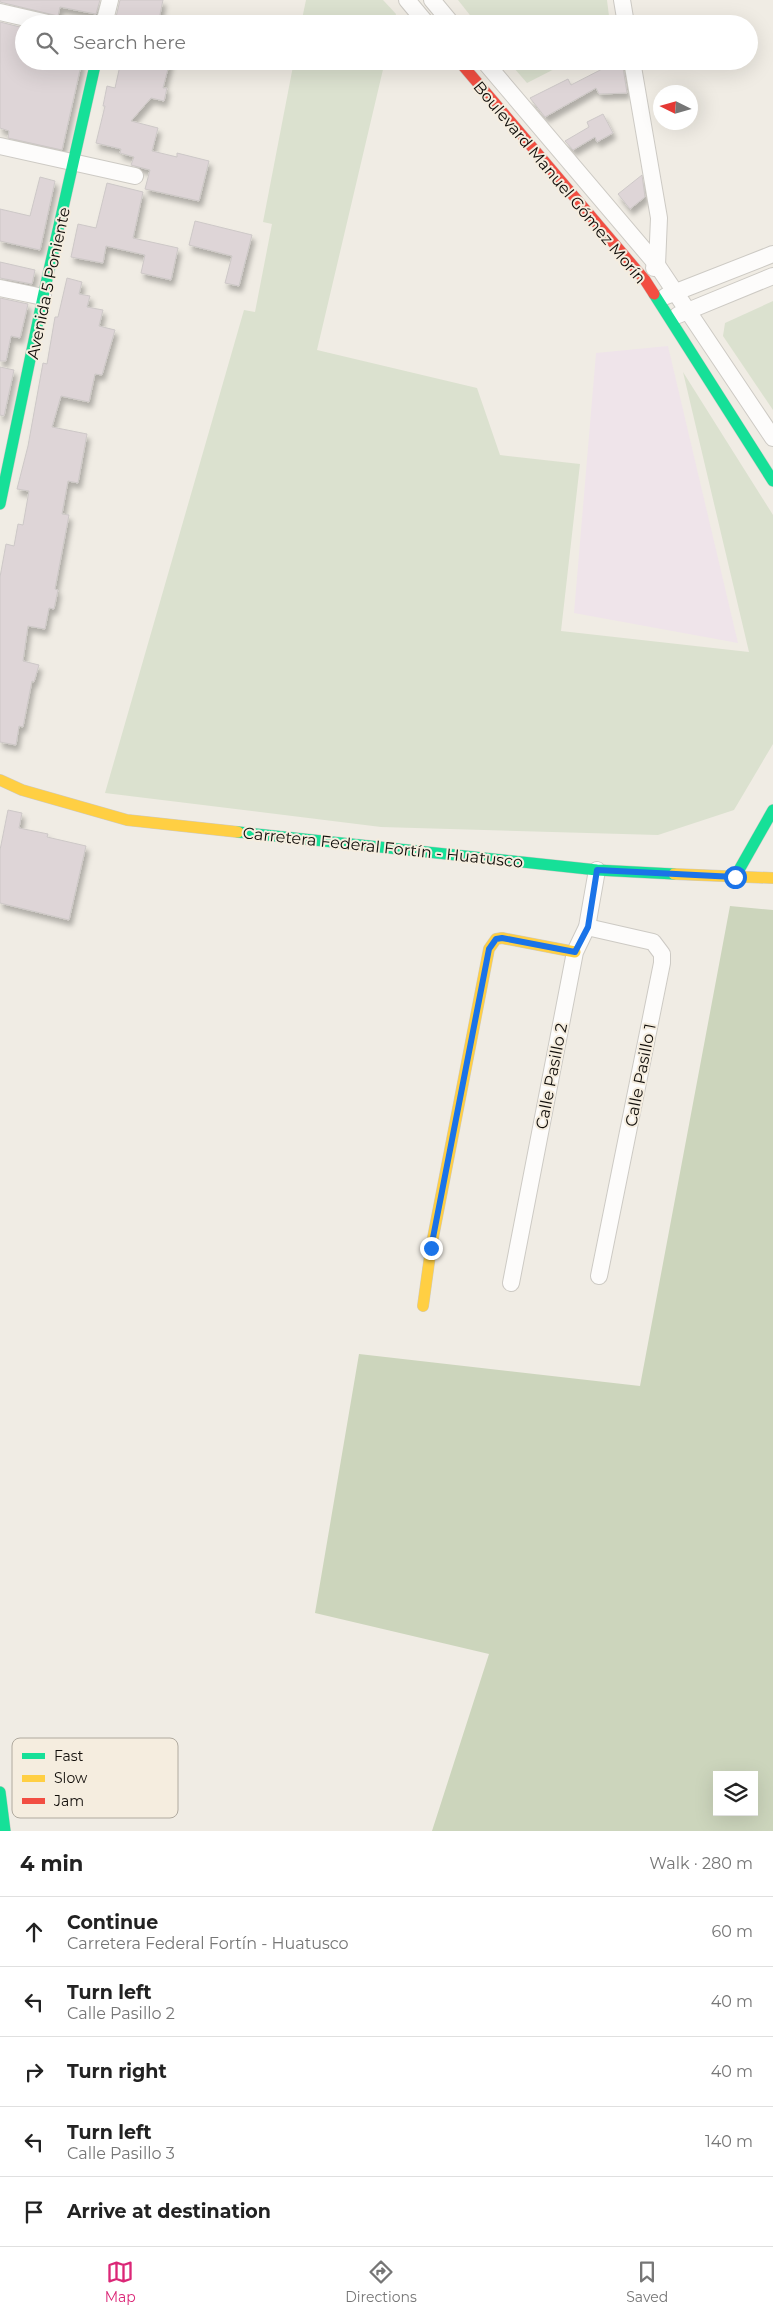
<!DOCTYPE html>
<html lang="en">
<head>
<meta charset="utf-8">
<style>
  body { margin:0; font-family:Montserrat,sans-serif; background:#f2f2f2; color:#222 }
  .controls { position:absolute; right:15px; bottom:15px; display:grid; overflow:hidden; border-radius:0px; box-shadow:0 5px 20px #0002 }
  .controls button { width:45px; height:45px; display:grid; place-items:center; padding:0; border:0; border-bottom:1px solid #e0e0e0; background:#fff; color:#222; font:25px sans-serif }
  .compass { position:absolute; left:653px; top:85px; width:45px; height:45px; border-radius:50%; background:#fff; box-shadow:0 5px 20px #0002; rotate:275deg }
  .stop { position:absolute; width:15px; height:15px; margin:-11px; border:4px solid #1a73e8; border-radius:50%; background:#fff }
  .stop.end { background:#1a73e8; border-color:#fff; box-shadow:0 1px 5px #0008 }
  .list { margin:0; padding:0; list-style:none }
  h2 { display:flex; justify-content:space-between; align-items:center; height:65px; margin:0; padding:0 20px; font-size:21px }
  h2 small { font-size:16px; font-weight:400; color:#767676 }
  .list li { display:grid; grid-template-columns:32px 1fr auto; gap:15px; align-items:center; box-sizing:border-box; height:70px; padding:0 20px; border-top:1px solid #e0e0e0 }
  .list b { display:block; font-size:19px; white-space:nowrap }
  .list p { margin:0; font-size:16px; white-space:nowrap; color:#767676 }
  .list em { font-size:16px; font-style:normal; color:#767676 }
  .icon { flex:none; width:28px; height:28px; fill:none; stroke:currentColor; stroke-width:2; stroke-linecap:round; stroke-linejoin:round }
  .map { position:relative; flex:none; width:773px; height:1831px; overflow:hidden }
  .search { position:absolute; background:#fff; box-shadow:0 5px 20px #0002; left:15px; right:15px; top:15px; height:55px; display:flex; align-items:center; gap:12px; box-sizing:border-box; padding:0 18px; border-radius:28px; color:#767676; font-size:19px }
  .sheet { height:415px; background:#fff }
  nav { display:flex; justify-content:space-around; align-items:center; box-sizing:border-box; height:70px; border-top:1px solid #e0e0e0; background:#fff; font-size:14px; color:#767676 }
  nav a { display:grid; justify-items:center; gap:2px }
  nav .on { color:#db2777 }
  .map>svg:first-child { display:block }
  .industrial { fill:#efe4ea }
  .green { fill:#dbe1cf }
  .forest { fill:#ccd5bc; fill-rule:evenodd }
  .building { fill:#ded5d7; stroke:#cdc8c7; filter:url(#shadow) }
  .lines { fill:none; stroke-linecap:round; stroke-linejoin:round }
  .street-casing { stroke:#cdcac4; stroke-width:18 }
  .fast-casing { stroke:#cdcac4; stroke-width:12 }
  .slow-casing { stroke:#cdcac4; stroke-width:12 }
  .jam-casing { stroke:#cdcac4; stroke-width:12 }
  .street { stroke:#fdfcfb; stroke-width:16 }
  .fast { stroke:#16e098; stroke-width:11 }
  .slow { stroke:#ffcf43; stroke-width:11 }
  .jam { stroke:#f24e42; stroke-width:11 }
  .route { stroke:#1a73e8; stroke-width:6 }
  .labels { text-anchor:middle; stroke-width:4; stroke-linejoin:round; paint-order:stroke }
  .street-label { font-size:16px; fill:#100d09; stroke:#f5eddf }
  .key { fill:#f5eddf; stroke:#b0aa9f; stroke-width:1 }
  .key-label { font-size:14px; fill:#100d09 }
</style>
</head>
<body>
<div class="map">
<svg width="773" height="1831" viewBox="0 0 773 1831">
  <defs>
    <filter id="shadow"><feDropShadow dx="3" dy="5.5" stdDeviation="2.5" flood-color="#0004"/></filter>
  </defs>
  <rect width="100%" height="100%" fill="#f0ece4"/>
  <!-- industrial -->
  <path class="industrial" d="M668,346l70,297 -164,-30 22,-260z"/>
  <!-- green -->
  <g class="green">
    <path d="M306,0h77l13,14 -2,10h-93z"/>
    <path d="M458,0h149l3,24h-133z"/>
    <path d="M294,61h91l-68,289 160,38 23,67 80,9 -19,167 188,21 -66,-280 90,143v229l-39,66 -76,25 -277,-8 -276,-34 139,-483 11,2 17,-88 -9,-2z"/>
    <path d="M508,61h62l-43,22z"/>
    <path d="M773,301v109l-50,-74 2,-13z"/>
  </g>
  <!-- forest -->
  <path class="forest" d="M730,906l43,4v921h-341l57,-177 -174,-41 44,-259 281,32zM717,1775h37v37h-37z"/>
  <!-- building -->
  <g class="building">
    <path d="M0,0h100l-4,14 -36,-7 -2,9 -58,-14z"/>
    <path d="M120,0h43l-5,24 -36,-2 1,-3 -7,-2z"/>
    <path d="M0,22l24,6v33h31l19,4 1,-4h7l-20,89 -54,-12 1,-7 -9,-3z"/>
    <path d="M121,61h49l-7,27h4l-3,13 -13,-3 -20,23 27,7 -6,23 25,6v-4l32,8 -10,40 -54,-12 5,-19 -19,-5 3,-8 -14,-4 1,-4 -25,-6 9,-37h-2l4,-20 8,2z"/>
    <path d="M606,61h16l5,32 -28,1 -3,-6 -51,29 -15,-19 38,-19 3,6 37,-19z"/>
    <path d="M603,114l10,19 -16,9 -2,-5 -22,13 -8,-9 24,-14 -2,-5z"/>
    <path d="M642,175l3,22 -15,12 -12,-15z"/>
    <path d="M40,177l15,4 -15,69 -40,-9v-32l30,7z"/>
    <path d="M107,183l36,9 -10,46 45,10 -7,32 -30,-7 4,-18 -39,-9 -3,17 -32,-6 7,-33 18,4z"/>
    <path d="M195,221l57,14 -13,51 -14,-3 7,-27 -43,-11z"/>
    <path d="M0,262l35,8 -3,14 -32,-6z"/>
    <path d="M67,278l15,4 -3,12 11,2 -3,11 16,3 -4,16 16,4 -13,45 -7,-1 -6,28 -28,-6 -9,31 35,7 -9,49 -10,-2 -6,33 7,1 -14,74 3,1 -4,19 -5,-1 -4,21 -17,-3 -5,35 16,4 -5,17 -2,-1 -9,46 -4,-1 -3,19 -16,-3v-165l6,-33 8,2 4,-22 5,1 6,-34 -12,-2 11,-43 15,-83 4,1 8,-47h3z"/>
    <path d="M0,298l28,6 -8,34 -9,-2 -5,25h-6z"/>
    <path d="M0,367l14,3 -10,46 -4,-1z"/>
    <path d="M8,810l14,3 -3,15 29,6 -1,3 39,9 -17,74 -69,-17v-53z"/>
  </g>
  <g class="lines">
    <defs>
      <g id="street">
        <path d="M407,0l20,24"/>
        <path d="M432,0l20,24"/>
        <path d="M622,0l4,24"/>
        <path d="M0,12l52,12"/>
        <path d="M104,24l6,-24"/>
        <path d="M484,61l173,204 116,173"/>
        <path d="M632,61l27,157 -2,47 -3,3"/>
        <path d="M0,146l135,30"/>
        <path d="M0,288l43,9"/>
        <path d="M666,296l107,-42"/>
        <path d="M678,315l95,-39"/>
        <path d="M587,927l66,15 9,12v9l-63,313"/>
        <path d="M511,1283l64,-331 12,-25 10,-57"/>
      </g>
      <g id="fast">
        <path d="M654,294l119,187"/>
        <path d="M0,504l43,-207 53,-236"/>
        <path d="M238,832l359,38 77,4"/>
        <path d="M735,877l38,-67"/>
        <path d="M0,1792l5,39"/>
      </g>
      <g id="slow">
        <path d="M0,780l22,10 105,30 111,12"/>
        <path d="M674,874l99,4"/>
        <path d="M423,1306l8,-58 58,-299 7,-10 6,-1 73,14"/>
      </g>
      <path id="jam" d="M459,61l186,219 9,14"/>
    </defs>
    <!-- street casing -->
    <use href="#street" class="street-casing"/>
    <!-- fast casing -->
    <use href="#fast" class="fast-casing"/>
    <!-- slow casing -->
    <use href="#slow" class="slow-casing"/>
    <!-- jam casing -->
    <use href="#jam" class="jam-casing"/>
    <!-- street -->
    <use href="#street" class="street"/>
    <!-- fast -->
    <use href="#fast" class="fast"/>
    <!-- slow -->
    <use href="#slow" class="slow"/>
    <!-- jam -->
    <use href="#jam" class="jam"/>
  </g>
  <g class="lines">
    <!-- route -->
    <path class="route" d="M431,1248l58,-299 7,-10 6,-1 73,14 13,-25 9,-57 138,7"/>
  </g>
  <g class="labels">
    <!-- street labels -->
    <g class="street-label">
      <text transform="translate(560 182) rotate(50)" y="6">Boulevard Manuel Gómez Morín</text>
      <text transform="translate(48 283) rotate(-78)" y="6">Avenida 5 Poniente</text>
      <text transform="translate(383 847) rotate(6)" y="6">Carretera Federal Fortín - Huatusco</text>
      <text transform="translate(640 1075) rotate(-79)" y="6">Calle Pasillo 1</text>
      <text transform="translate(551 1076) rotate(-79)" y="6">Calle Pasillo 2</text>
    </g>
  </g>
  <!-- legend -->
  <rect x="12" y="1738" width="166" height="80" rx="8" class="key"/>
  <rect x="22" y="1753" width="23" height="6" fill="#16e098"/>
  <rect x="22" y="1775" width="23" height="7" fill="#ffcf43"/>
  <rect x="22" y="1798" width="23" height="6" fill="#f24e42"/>
  <g class="key-label">
    <text x="54" y="1761">Fast</text>
    <text x="54" y="1783">Slow</text>
    <text x="54" y="1806">Jam</text>
  </g>
</svg>
<div class="controls">
<button><svg class="icon" aria-label="layers" viewBox="0 0 24 24"><path d="M12 4l9 5-9 5-9-5zM3 14l9 5 9-5"/></svg></button>
</div>
<svg class="compass" viewBox="-18 -18 36 36"><path d="M0-13l5 13h-10z" fill="#e53935"/><path d="M0 13l5-13h-10z" fill="#767676"/></svg>
<div class="stop" style="left:735px;top:877px"></div>
<div class="stop end" style="left:431px;top:1248px"></div>
<div class="search"><svg class="icon" aria-label="search" viewBox="0 0 24 24"><circle cx="10" cy="10" r="6"/><path d="M15 15l6 6"/></svg>Search here</div>
</div>
<section class="sheet">
<h2>4 min<small>Walk · 280 m</small></h2>
<ul class="list">
<li><svg class="icon" aria-label="ahead" viewBox="0 0 24 24"><path d="M12 20V5M6 11l6-6 6 6"/></svg><div><b>Continue</b><p>Carretera Federal Fortín - Huatusco</p></div><em>60 m</em></li>
<li><svg class="icon" aria-label="left" viewBox="0 0 24 24"><path d="M17 20v-9H6M10 6l-5 5 5 5"/></svg><div><b>Turn left</b><p>Calle Pasillo 2</p></div><em>40 m</em></li>
<li><svg class="icon" aria-label="right" viewBox="0 0 24 24"><path d="M7 20v-9h11M14 6l5 5-5 5"/></svg><div><b>Turn right</b></div><em>40 m</em></li>
<li><svg class="icon" aria-label="left" viewBox="0 0 24 24"><path d="M17 20v-9H6M10 6l-5 5 5 5"/></svg><div><b>Turn left</b><p>Calle Pasillo 3</p></div><em>140 m</em></li>
<li><svg class="icon" aria-label="arrive" viewBox="0 0 24 24"><path d="M6 21V4h12l-3 4 3 4H6"/></svg><div><b>Arrive at destination</b></div></li>
</ul>
</section>
<nav>
<a class="on"><svg class="icon" aria-label="map" viewBox="0 0 24 24"><path d="M3 6l6-2 6 2 6-2v14l-6 2-6-2-6 2zM9 4v14M15 6v14"/></svg>Map</a>
<a><svg class="icon" aria-label="directions" viewBox="0 0 24 24"><path d="M12 3l9 9-9 9-9-9zM9 14v-3h6M13 9l2 2-2 2"/></svg>Directions</a>
<a><svg class="icon" aria-label="saved" viewBox="0 0 24 24"><path d="M7 4h10v16l-5-4-5 4z"/></svg>Saved</a>
</nav>
</body>
</html>
